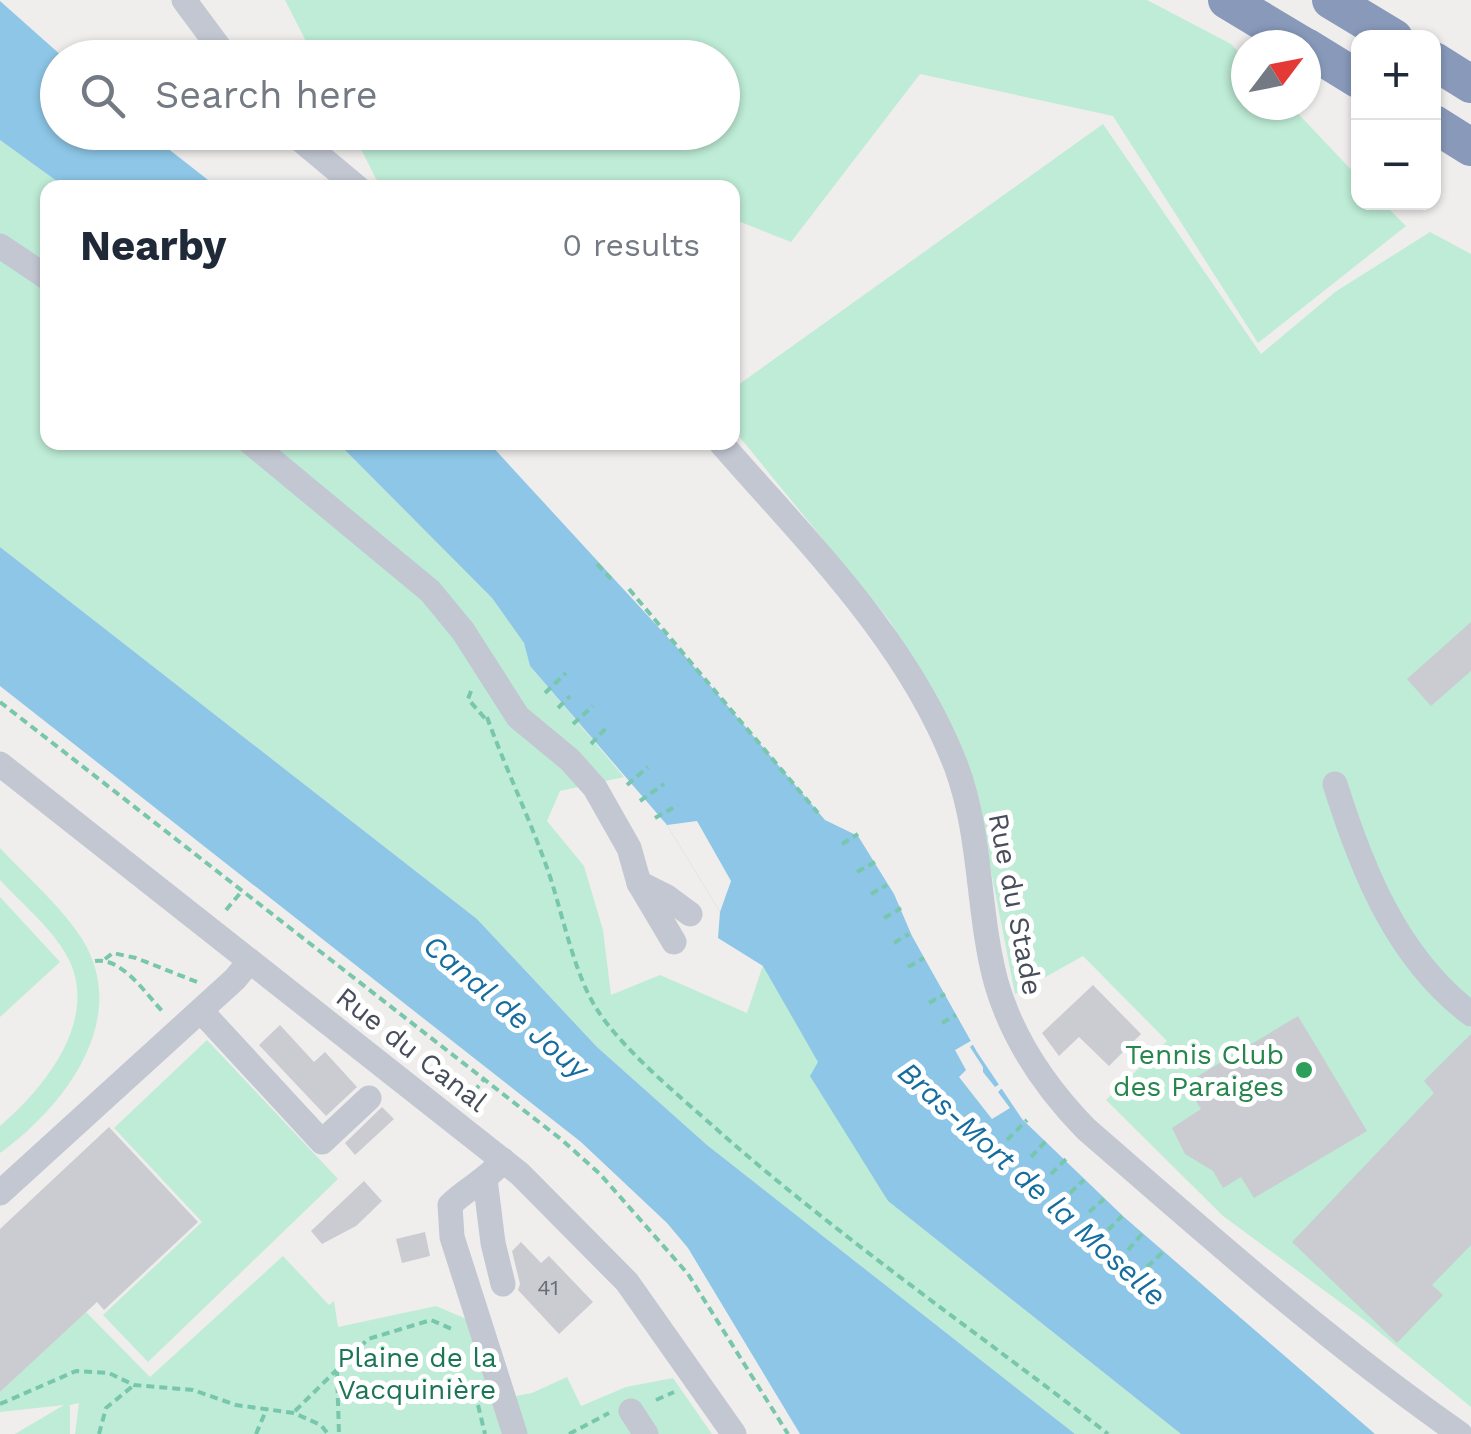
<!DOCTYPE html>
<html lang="en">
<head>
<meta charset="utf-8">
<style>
  body { margin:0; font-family:"Work Sans",sans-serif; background:#f2f2f3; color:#1f2937 }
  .controls { position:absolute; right:30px; top:30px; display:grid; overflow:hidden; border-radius:20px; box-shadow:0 2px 8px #0004 }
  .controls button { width:90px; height:90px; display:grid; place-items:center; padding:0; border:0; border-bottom:2px solid #e0e1e3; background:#fff; color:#1f2937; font:50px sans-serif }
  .compass { position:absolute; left:1231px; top:30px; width:90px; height:90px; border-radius:50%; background:#fff; box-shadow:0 2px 8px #0004; rotate:58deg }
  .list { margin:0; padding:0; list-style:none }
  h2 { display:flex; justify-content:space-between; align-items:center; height:130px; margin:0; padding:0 40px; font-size:42px }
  h2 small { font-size:32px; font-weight:400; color:#747a83 }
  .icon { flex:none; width:55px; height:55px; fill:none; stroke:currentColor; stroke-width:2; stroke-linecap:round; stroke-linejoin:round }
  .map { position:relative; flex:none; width:1471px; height:1434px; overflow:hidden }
  .search { position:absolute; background:#fff; box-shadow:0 2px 8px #0004; left:40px; top:40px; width:700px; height:110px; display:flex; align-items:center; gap:25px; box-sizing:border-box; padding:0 35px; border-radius:55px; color:#747a83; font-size:38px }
  .panel { position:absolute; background:#fff; box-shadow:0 2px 8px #0004; left:40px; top:180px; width:700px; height:270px; border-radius:20px }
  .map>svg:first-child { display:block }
  .green { fill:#beecd6 }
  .water { fill:#8dc6e6 }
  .pier { fill:#f0eeed }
  .building { fill:#caccd2 }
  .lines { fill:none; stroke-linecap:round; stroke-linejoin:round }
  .path { stroke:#78c7ac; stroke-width:4; stroke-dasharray:8 5; stroke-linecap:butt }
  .minor { stroke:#c2c7d2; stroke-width:25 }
  .highway { stroke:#8899ba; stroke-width:38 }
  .leisure-dot { fill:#2e9e5b; stroke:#fff; stroke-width:4 }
  .labels { text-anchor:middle; stroke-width:10; stroke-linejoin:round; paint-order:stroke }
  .number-label { font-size:22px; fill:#686e78 }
  .street-label { font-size:28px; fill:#474e5a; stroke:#fff }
  .leisure-label { font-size:28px; fill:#27864d; stroke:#fff; text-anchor:end }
  .park-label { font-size:28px; fill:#1c7656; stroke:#fff }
  .water-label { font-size:30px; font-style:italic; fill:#156d9f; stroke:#fff }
</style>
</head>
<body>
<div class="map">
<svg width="1471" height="1434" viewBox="0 0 1471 1434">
  <rect width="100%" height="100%" fill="#f0eeed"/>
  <!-- green -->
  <g class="green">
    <path d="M285,0h862l84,44 15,16v45h44l68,72v25l25,1 23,23 -148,117 -145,-227 -193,-42 -129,168 -58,-23 -1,-31 -341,-1 -15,-8 -23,-46 369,-1v-74l-408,-1z"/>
    <path d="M1103,124l158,230 74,-62 95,-60 41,22v1153l-108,-88 -140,-103 -117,-116 61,-59 -84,-85 -68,38 -40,-205 -32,-80 -54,-89 -151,-185v-50z"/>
    <path d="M0,140l65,47 -17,1v254l290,1 154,155 32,45 6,23 94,111 -64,14 -13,30 37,45 19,64 8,65 49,-20 87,38 16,-48 56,97 69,139 293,233h-106l-368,-289 -110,-98 -120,-128 -477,-372z"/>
    <path d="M0,848c27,29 61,58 82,91 50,80 -18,168 -82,214v-27c43,-37 96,-101 71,-162 -14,-32 -48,-59 -71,-84z"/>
    <path d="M0,897l60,65 -60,55z"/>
    <path d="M207,1040l131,139 -190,183 -45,-47 99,-93 -88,-94z"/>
    <path d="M283,1256l46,49 5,-4 4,26 98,-21 35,15 19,80 42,-8 35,-16 14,29 45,-19 47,-9 39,56h-637l4,-31 -9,2v29h-55l49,-29 -64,7v-20l86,-80 64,65z"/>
  </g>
  <!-- water -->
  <g class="water">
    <path d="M0,1l63,56 -5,1v74l90,1 69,54h-152l-65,-47z"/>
    <path d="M338,443h151l195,212 141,165 33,16 36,58 18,42 65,116 45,67 102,98 251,217h-194l-293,-233 -78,-125 8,-14 -55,-96 -45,-28 2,-26 -53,-87 -137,-159 -6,-23 -32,-45z"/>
    <path d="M0,547l477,372 120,128 110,98 368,289h-275l-112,-186 -21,-25 -86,-81 -581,-456z"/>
  </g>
  <!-- pier -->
  <g class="pier">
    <path d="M697,821l34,60 -11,31 -53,-87z"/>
    <path d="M976,1038l1,3 -7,6 13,20v5l12,15 8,-5 2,3 -7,7 12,16 -18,11 -33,-42 7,-7 -11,-20z"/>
  </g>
  <!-- building -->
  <g class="building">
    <path d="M1471,622v49l-40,35 -24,-27z"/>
    <path d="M1093,985l48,49 -32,32 -30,-29 -20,19 -17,-23z"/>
    <path d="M1298,1016l69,115 -113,67 -13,-21 -18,11 -10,-17 -28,-17 -13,-26 29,-19 -16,-25z"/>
    <path d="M280,1025l34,37 11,-10 32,35 -31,29 -67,-71z"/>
    <path d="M1471,1034v211l-39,40 11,10 -46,48 -105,-101 142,-149 -10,-12z"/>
    <path d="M382,1107l12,12 -39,36 -10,-12z"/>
    <path d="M109,1127l89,95 -94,88 -7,-8 -97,90v-163z"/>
    <path d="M364,1181l18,20 -26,25 -34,18 -11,-13z"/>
    <path d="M425,1232l5,24 -28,7 -6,-24z"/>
    <path d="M521,1242l20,21 8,-7 44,46 -34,32 -41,-44 2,-6 -8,-33z"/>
  </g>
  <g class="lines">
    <!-- path -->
    <g class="path">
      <path d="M597,564l14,15"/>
      <path d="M629,589l189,224"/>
      <path d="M471,691l-3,8 21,24"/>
      <path d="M545,693l21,-20"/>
      <path d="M0,702l562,438 38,34 88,100 100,160"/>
      <path d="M558,708l12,-12"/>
      <path d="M487,717c18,50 41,98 59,148 16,44 26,104 50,143 26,41 81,86 117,118 125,111 263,205 395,308"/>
      <path d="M573,724l20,-18"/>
      <path d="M591,744l18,-19"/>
      <path d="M627,785l21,-18"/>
      <path d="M640,801l24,-17"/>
      <path d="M655,818l23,-13"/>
      <path d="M842,844l16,-10"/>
      <path d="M857,872l18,-10"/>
      <path d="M871,894l16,-9"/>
      <path d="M226,910l16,-19"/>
      <path d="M884,918l17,-10"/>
      <path d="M894,943l15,-9"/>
      <path d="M105,959l8,-6 23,5 61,24"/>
      <path d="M95,961c27,-4 51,33 68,51"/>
      <path d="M908,967l16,-9"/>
      <path d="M929,1003l16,-9"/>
      <path d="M942,1023l14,-8"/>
      <path d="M466,1102l18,-23"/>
      <path d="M1007,1140l20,-20"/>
      <path d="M1031,1157l15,-16"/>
      <path d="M1051,1174l16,-16"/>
      <path d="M1070,1193l14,-13"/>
      <path d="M1089,1212l15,-13"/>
      <path d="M1108,1230l14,-14"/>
      <path d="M1128,1250l14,-16"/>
      <path d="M1147,1267l16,-15"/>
      <path d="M337,1372l2,62"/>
      <path d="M656,1400l18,-8"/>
      <path d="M0,1404l76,-33 33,2 25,12 59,5 43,15 58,8 27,12 7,9"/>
      <path d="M478,1405l7,29"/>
      <path d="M295,1411l73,-72 63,-19 23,10"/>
      <path d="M99,1434l7,-26 28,-23"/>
      <path d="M256,1434l11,-26"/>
      <path d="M569,1434l40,-21"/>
    </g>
    <!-- minor -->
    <g class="minor">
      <path d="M184,0l43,58"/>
      <path d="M291,132l67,56"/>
      <path d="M0,246l48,32"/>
      <path d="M250,442l180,149 33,40 55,86 52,43 25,28 34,60 10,35 35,59"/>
      <path d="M720,442c87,100 187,197 236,324 26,69 21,145 40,216 16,56 50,106 90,147 122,106 242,213 374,305"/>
      <path d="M0,764l520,410 107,108 107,152"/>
      <path d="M1335,784c27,86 62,174 136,230"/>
      <path d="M639,883l28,14 23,17"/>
      <path d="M201,1011l121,131 47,-44"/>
      <path d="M503,1160c-14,19 -36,28 -53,45l2,32 63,197"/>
      <path d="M485,1179l8,64 10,41"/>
      <path d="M0,1193l235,-214 15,-18"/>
      <path d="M631,1411l15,23"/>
    </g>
    <!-- highway -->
    <g class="highway">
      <path d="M1227,0l75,45"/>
      <path d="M1331,0l63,38"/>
      <path d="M1306,47l52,32"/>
      <path d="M1434,61l37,23"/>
      <path d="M1434,124l37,23"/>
    </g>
  </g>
  <!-- markers -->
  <circle class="leisure-dot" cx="1304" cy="1070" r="10"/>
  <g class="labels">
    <!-- number labels -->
    <g class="number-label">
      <text x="548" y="1295">41</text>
    </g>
    <!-- street labels -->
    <g class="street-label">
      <text transform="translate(1016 904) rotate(79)" y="10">Rue du Stade</text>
      <text transform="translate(412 1049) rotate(38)" y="10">Rue du Canal</text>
    </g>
    <!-- leisure labels -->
    <g class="leisure-label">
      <text x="1284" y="1064">Tennis Club<tspan x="1284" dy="32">des Paraiges</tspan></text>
    </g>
    <!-- park labels -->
    <g class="park-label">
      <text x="417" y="1367">Plaine de la<tspan x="417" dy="32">Vacquinière</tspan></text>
    </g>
    <!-- water labels -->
    <g class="water-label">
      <text transform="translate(506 1007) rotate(40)" y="10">Canal de Jouy</text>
      <text transform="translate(1032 1184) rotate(42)" y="10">Bras-Mort de la Moselle</text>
    </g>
  </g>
</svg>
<div class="controls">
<button>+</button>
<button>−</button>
</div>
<svg class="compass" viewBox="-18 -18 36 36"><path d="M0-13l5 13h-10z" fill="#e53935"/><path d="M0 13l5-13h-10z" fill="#747a83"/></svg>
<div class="search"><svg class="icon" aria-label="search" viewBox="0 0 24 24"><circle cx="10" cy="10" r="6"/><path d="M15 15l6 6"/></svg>Search here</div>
<section class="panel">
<h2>Nearby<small>0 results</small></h2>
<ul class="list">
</ul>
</section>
</div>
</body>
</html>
